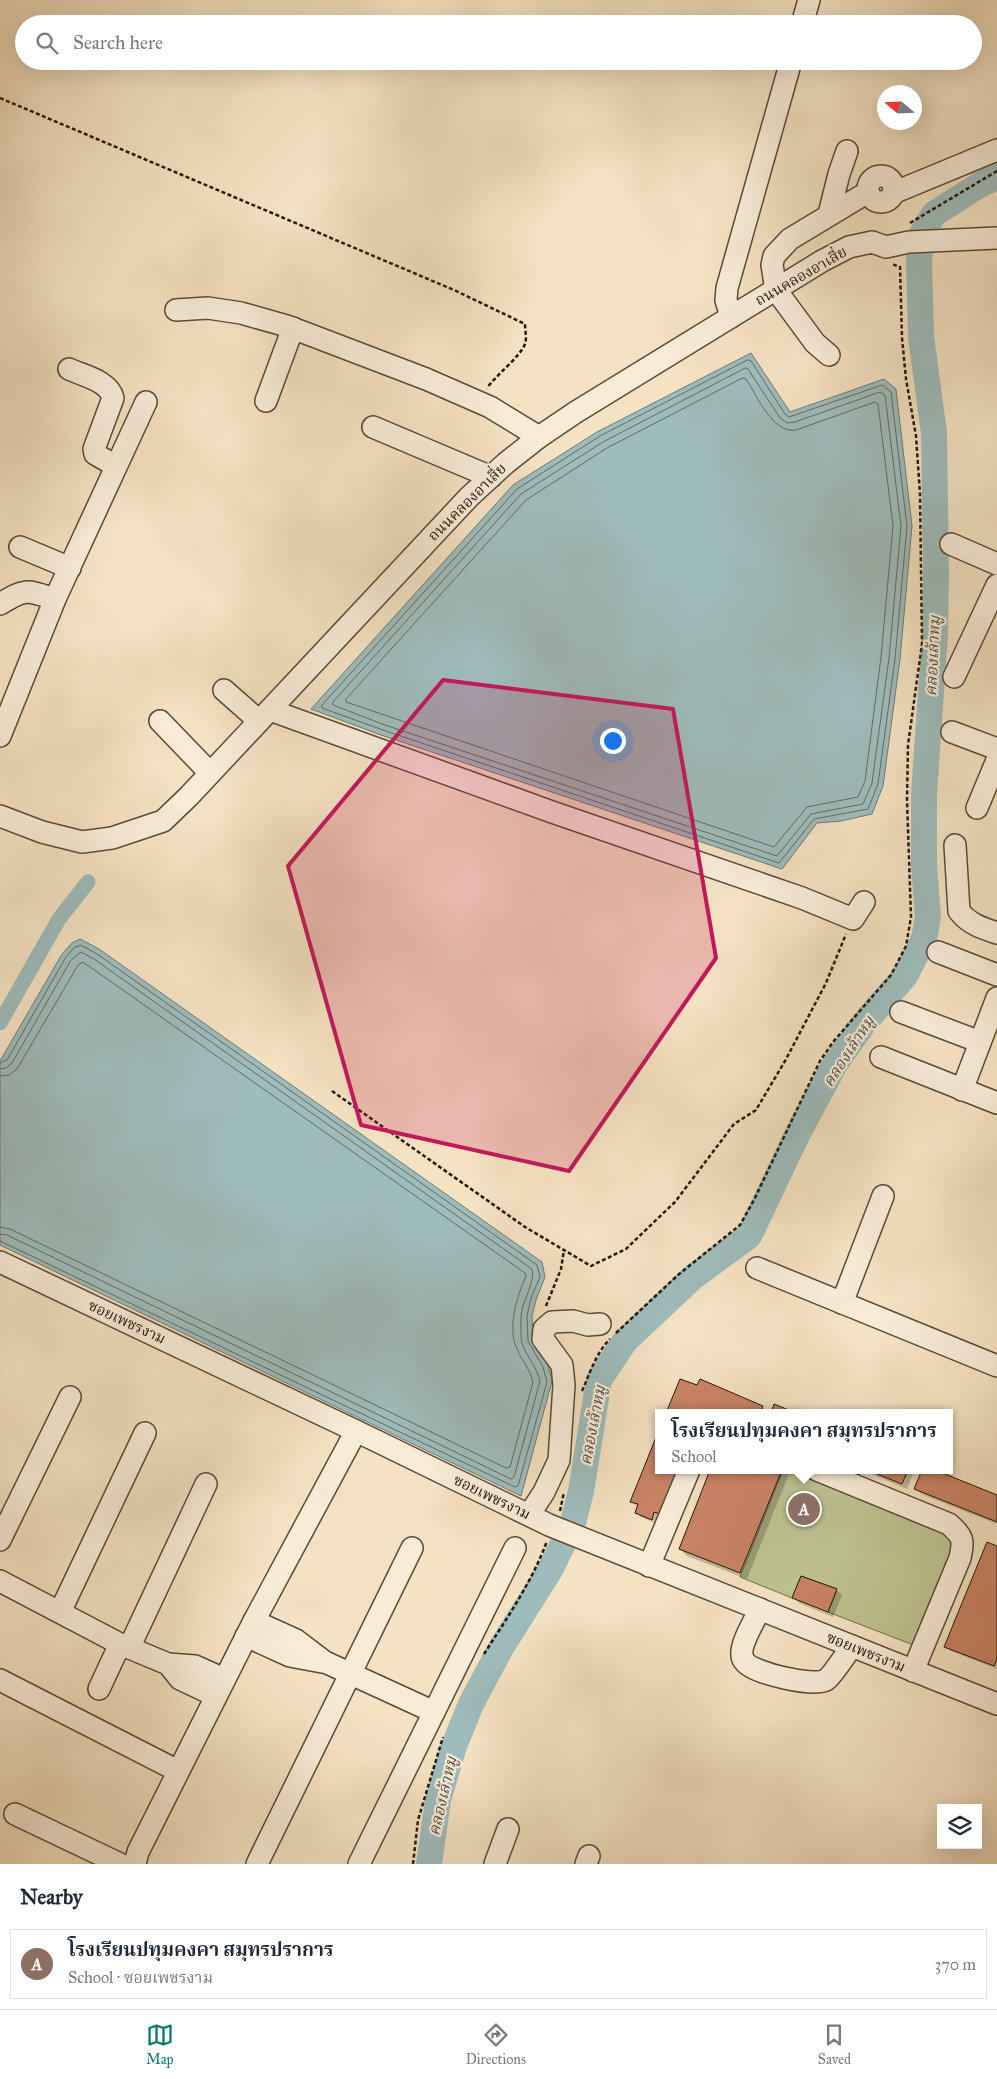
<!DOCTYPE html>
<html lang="en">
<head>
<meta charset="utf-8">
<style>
  body { margin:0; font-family:"IM FELL Great Primer","Noto Serif Thai",serif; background:#f2f2f3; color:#1f2937 }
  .controls { position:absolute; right:15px; bottom:15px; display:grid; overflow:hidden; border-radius:0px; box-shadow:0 5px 20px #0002 }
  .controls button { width:45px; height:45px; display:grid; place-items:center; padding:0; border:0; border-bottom:1px solid #e0e1e3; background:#fff; color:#1f2937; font:25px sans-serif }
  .compass { position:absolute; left:877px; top:85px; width:45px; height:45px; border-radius:50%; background:#fff; box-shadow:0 5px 20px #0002; rotate:289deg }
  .you { position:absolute; left:612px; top:740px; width:18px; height:18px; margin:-12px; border:4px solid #fff; border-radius:50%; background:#1a73e8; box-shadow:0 0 0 8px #1a73e833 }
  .badge { display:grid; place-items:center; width:32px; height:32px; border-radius:50%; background:#0f766e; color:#fff; font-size:16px; font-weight:700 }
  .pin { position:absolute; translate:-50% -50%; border:2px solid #fff; box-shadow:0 1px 5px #0006 }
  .popup { position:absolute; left:655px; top:1409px; width:298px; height:65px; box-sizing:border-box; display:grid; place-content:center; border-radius:0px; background:#fff; filter:drop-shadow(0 1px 4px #0005); font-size:16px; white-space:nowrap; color:#747a83 }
  .popup b { font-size:19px; color:#1f2937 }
  .popup::after { content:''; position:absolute; left:50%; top:100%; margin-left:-10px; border:10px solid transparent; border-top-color:#fff }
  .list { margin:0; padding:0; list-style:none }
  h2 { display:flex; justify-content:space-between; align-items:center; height:65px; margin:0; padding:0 20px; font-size:21px }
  h2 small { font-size:16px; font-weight:400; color:#747a83 }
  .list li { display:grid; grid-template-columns:32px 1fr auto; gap:15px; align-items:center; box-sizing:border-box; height:70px; margin:0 10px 10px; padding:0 10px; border:1px solid #e0e1e3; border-radius:0px }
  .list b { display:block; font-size:19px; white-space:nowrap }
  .list p { margin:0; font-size:16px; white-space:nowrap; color:#747a83 }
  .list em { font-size:16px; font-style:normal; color:#747a83 }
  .icon { flex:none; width:28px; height:28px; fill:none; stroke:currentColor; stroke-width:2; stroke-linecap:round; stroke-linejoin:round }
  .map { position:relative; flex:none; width:997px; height:1864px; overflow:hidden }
  .search { position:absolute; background:#fff; box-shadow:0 5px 20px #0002; left:15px; right:15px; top:15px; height:55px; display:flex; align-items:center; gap:12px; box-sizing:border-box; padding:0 18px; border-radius:28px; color:#747a83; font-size:19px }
  .sheet { height:145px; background:#fff }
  nav { display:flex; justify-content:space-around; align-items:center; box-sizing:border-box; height:70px; border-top:1px solid #e0e1e3; background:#fff; font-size:14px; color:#747a83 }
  nav a { display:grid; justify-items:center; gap:2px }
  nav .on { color:#0f766e }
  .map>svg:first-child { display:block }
  .green { fill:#bec392; stroke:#726d4e }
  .water { fill:#9ebcbb; stroke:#6e7a75 }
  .shadow { fill:#0003 }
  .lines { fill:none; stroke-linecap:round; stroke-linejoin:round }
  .shore { stroke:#626a63; stroke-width:1 }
  .canal { stroke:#9ebcbb; stroke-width:15 }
  .river { stroke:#9ebcbb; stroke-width:26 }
  .building { fill:#c98364; stroke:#26170b }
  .minor-casing { stroke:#5a4a39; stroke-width:24 }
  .path { stroke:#26170b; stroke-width:2.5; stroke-dasharray:4 2.5; stroke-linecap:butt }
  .minor { stroke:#f8ecd7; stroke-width:21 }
  .marked { fill:#c2185b; fill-opacity:0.2; stroke:#c2185b; stroke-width:4; stroke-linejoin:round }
  .labels { text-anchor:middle; stroke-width:4.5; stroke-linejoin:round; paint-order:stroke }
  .street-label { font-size:15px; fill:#26170b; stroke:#f8ecd7 }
  .water-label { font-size:16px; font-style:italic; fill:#505149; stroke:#f8ecd7 }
</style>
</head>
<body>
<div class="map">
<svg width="997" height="1864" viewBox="0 0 997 1864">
  <rect width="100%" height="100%" fill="#f4e2c2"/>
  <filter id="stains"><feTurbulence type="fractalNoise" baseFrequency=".004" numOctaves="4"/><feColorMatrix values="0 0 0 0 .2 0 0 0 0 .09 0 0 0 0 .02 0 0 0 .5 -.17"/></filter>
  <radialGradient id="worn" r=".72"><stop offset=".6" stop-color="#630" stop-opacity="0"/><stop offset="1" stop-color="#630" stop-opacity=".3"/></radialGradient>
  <!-- green -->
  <path class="green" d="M783,1470h4l171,69 -42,107 -88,-34 9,-23 -36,-13 -9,22 -52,-21z"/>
  <!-- water -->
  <g class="water">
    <path d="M751,353l39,59 94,-33 12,10 16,137 -12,133 -17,127 -11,28 -31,7 -24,2 -35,46 -401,-134 -70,-26 202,-224 84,-53z"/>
    <path d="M80,939l19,10 443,313 3,15 -9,23 -4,16 1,25 15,24 4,16 -31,115 -521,-251v-184l62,-107 10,-11z"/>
  </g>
  <!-- shadow -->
  <g class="shadow">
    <path d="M761,1405l6,8h-100z"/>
    <path d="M659,1434v36h25l-27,54 -16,-7 -5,-5 2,-5 -6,-5z"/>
    <path d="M711,1470l79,1 -43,108 -60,-23 -7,-7z"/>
    <path d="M862,1470h47l4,4 -6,15z"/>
    <path d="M916,1489l81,7v28l-76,-30z"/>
    <path d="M997,1547v122l-46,-18 -5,-5z"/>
    <path d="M836,1590l6,5 -9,22 -34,-14 -5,-5z"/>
  </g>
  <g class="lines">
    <!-- shore -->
    <g class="shore">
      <path d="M748,360l3,1 34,53 4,3 93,-32 9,7 16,134 -12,133 -17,125 -10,25 -54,10 -35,44 -396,-133 -61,-22v-3l195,-216 83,-53z"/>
      <path d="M746,368l2,1 32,49 7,5 8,-1 85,-30 5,3 16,131 -12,132 -17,125 -9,21 -52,10 -34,42 -392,-131 -52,-20v-3l188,-208 82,-52z"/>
      <path d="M743,378l3,1c11,17 27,55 50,51l79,-28 3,2 15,122 -12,131 -16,124 -7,16 -51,10 -33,40 -428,-145v-3l180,-199 81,-52z"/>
      <path d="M0,1063l7,-3 59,-103 9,-10 6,-2 16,9 440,311 3,12 -9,21 -4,18 1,25 15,26 4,15 -29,104 -3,1 -515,-246"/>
      <path d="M0,1069l6,-1 6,-5 59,-103 10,-8 13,7 438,310c4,13 -11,33 -11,49 0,8 -1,20 2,28 5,12 14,22 17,35l-26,96 -3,2 -504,-244 -7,-1"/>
      <path d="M0,1076l9,-1 8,-6 61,-104 5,-3 442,311 1,3c-9,20 -19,52 -9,73 5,12 13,20 16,33l-23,85 -4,1 -496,-239 -10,-2"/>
    </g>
    <!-- canal -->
    <path class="canal" d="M0,1023l59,-104 29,-37"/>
    <!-- river -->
    <path class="river" d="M429,1864l9,-64 16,-54 17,-42 31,-58 48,-76 23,-47 8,-32 18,-111 26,-39 68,-64 56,-41 49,-103 37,-69 29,-41 41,-47 19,-37 4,-23 -4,-50v-72l11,-160 1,-63 -2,-138 -13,-96 -2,-76 3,-27 12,-20 47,-30 16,-7"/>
  </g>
  <!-- building -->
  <g class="building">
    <path d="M680,1379l17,6 3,-6 63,27 -3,7h-94z"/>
    <path d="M774,1404l22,9h-25z"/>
    <path d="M659,1430v40h18l-17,44 -6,-2 -2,8 -17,-7 3,-9 -8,-2z"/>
    <path d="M710,1470h72l-42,103 -61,-24z"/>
    <path d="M867,1470h41l-6,14z"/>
    <path d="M922,1470h13l62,25v27l-83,-33z"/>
    <path d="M987,1542l10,4v113l-3,7 -50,-19z"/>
    <path d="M801,1576l36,13 -9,23 -36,-14z"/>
  </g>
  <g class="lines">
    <defs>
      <g id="minor">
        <path d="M802,24l7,-24"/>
        <circle cx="881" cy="189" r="13"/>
        <path d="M893,193l104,-43"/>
        <path d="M829,214l10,-40 8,-23"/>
        <path d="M176,310l32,-2 33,5 46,13 139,53 64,28 49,30"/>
        <path d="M731,317l-5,-17 1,-12 64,-227"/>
        <path d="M829,355l-14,-12 -39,-53 -4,-25 2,-9 16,-17 78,-47"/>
        <path d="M69,369c15,7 40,12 44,29l-19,51 1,5 21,12"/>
        <path d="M266,401l27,-73"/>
        <path d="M373,427l118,50"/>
        <path d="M951,544l46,20"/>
        <path d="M20,547l50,21"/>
        <path d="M0,604c26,-16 27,-14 55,-5"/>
        <path d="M954,677l43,-92"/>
        <path d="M224,690l35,31"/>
        <path d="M270,710l282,102 250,86 51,21 11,-17"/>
        <path d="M160,721l50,52"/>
        <path d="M952,732l45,17"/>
        <path d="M0,736l55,-137 91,-197"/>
        <path d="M977,808l20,-48"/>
        <path d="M0,816l42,16 40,10 30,-4 51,-17 26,-25 280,-299 37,-34 33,-26 37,-25 246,-151 27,-14 23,-5 14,5 23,-5 88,-4"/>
        <path d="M955,845l4,66c10,13 23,17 38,22"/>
        <path d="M938,952l59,23"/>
        <path d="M901,1012l79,30"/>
        <path d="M881,1057l116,46"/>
        <path d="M962,1090l35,-92"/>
        <path d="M0,1262l356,169 193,94 448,179"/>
        <path d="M757,1268l240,98"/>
        <path d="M842,1303l41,-107"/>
        <path d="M817,1470l132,54c14,13 15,15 11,34l-47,113"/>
        <path d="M529,1515l15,-23 15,-32 5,-75 -2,-20 -19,-26 1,-10 8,-7 21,-1 15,4 12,-1"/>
        <path d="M0,1540l70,-143"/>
        <path d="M649,1566l40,-96"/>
        <path d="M0,1581l120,63 48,20 27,2 29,13"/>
        <path d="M760,1609c-5,11 -20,35 -18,46 0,3 1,5 3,7 8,11 68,25 81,18 7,-5 20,-26 26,-34"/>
        <path d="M60,1612l85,-179"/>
        <path d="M254,1621l42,19 29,22 109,50"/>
        <path d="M246,1636l44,20 32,6"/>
        <path d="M129,1648l77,-164"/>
        <path d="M168,1664l12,15 36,17"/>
        <path d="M0,1680l178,91"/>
        <path d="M99,1689l21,-45"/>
        <path d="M15,1814l105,50"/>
        <path d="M135,1864l3,-12 116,-231 102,-190"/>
        <path d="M257,1864l155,-316"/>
        <path d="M359,1864l156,-316"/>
        <path d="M495,1864l13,-35"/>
        <path d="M586,1864l3,-8"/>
      </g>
    </defs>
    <!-- minor casing -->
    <use href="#minor" class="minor-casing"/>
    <!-- path -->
    <g class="path">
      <path d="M0,98l454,192 71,34c0,5 2,15 0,20 -5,13 -29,31 -38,44"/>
      <path d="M910,223l87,-52"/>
      <path d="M332,1091l193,136 66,39 35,-17 49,-47 59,-78 22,-14 29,-49 41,-78 20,-49"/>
      <path d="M546,1306l15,-37 3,-19"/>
      <path d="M616,1333l62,-58 62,-50 14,-25 66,-139 13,-19 58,-67 15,-29 5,-29 -4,-117 1,-55 14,-101 -2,-150 -4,-58 -10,-57 -4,-41 -2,-71 -8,-3"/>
      <path d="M582,1391c8,-18 14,-38 28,-52"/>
      <path d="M560,1511l4,-19"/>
      <path d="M484,1654c23,-36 48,-72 63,-113"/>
      <path d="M413,1864l5,-44 25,-83"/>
    </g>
    <!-- minor -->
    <use href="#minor" class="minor"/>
  </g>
  <!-- marked area -->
  <path class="marked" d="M443,680l230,29 43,249 -147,213 -208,-46 -73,-259z"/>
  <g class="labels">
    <!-- street labels -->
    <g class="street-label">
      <text transform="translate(801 276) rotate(-30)" y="5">ถนนคลองอาเสี่ย</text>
      <text transform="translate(467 502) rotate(-45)" y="5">ถนนคลองอาเสี่ย</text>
      <text transform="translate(127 1322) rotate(25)" y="5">ซอยเพชรงาม</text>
      <text transform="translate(492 1497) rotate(26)" y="5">ซอยเพชรงาม</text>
      <text transform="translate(866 1652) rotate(22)" y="5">ซอยเพชรงาม</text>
    </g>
    <!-- water labels -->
    <g class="water-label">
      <text transform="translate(932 656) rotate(-87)" y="6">คลองเล้าหมู</text>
      <text transform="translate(848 1051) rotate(-57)" y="6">คลองเล้าหมู</text>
      <text transform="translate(592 1425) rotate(-79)" y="6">คลองเล้าหมู</text>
      <text transform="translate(442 1796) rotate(-77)" y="6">คลองเล้าหมู</text>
    </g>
  </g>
  <rect width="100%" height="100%" filter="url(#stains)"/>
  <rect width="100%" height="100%" fill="url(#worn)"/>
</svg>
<div class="controls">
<button><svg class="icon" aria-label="layers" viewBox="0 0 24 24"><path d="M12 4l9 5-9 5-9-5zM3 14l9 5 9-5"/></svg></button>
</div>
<svg class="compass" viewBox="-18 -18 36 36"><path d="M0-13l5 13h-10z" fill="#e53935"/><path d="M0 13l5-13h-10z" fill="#747a83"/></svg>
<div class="you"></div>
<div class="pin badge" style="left:804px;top:1509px;background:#8d6e63">A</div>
<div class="popup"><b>โรงเรียนปทุมคงคา สมุทรปราการ</b>School</div>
<div class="search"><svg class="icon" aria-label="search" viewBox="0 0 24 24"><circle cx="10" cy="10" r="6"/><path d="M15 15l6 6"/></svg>Search here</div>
</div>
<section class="sheet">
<h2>Nearby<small></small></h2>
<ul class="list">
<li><span class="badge" style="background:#8d6e63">A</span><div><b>โรงเรียนปทุมคงคา สมุทรปราการ</b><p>School · ซอยเพชรงาม</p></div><em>370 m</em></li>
</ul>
</section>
<nav>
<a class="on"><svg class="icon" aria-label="map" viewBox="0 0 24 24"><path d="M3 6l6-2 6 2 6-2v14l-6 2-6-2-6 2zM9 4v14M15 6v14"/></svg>Map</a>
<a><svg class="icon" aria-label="directions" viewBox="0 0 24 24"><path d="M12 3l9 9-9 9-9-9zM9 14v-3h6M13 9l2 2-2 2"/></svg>Directions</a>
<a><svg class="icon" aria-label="saved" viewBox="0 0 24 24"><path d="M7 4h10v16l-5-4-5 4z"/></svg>Saved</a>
</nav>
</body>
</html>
